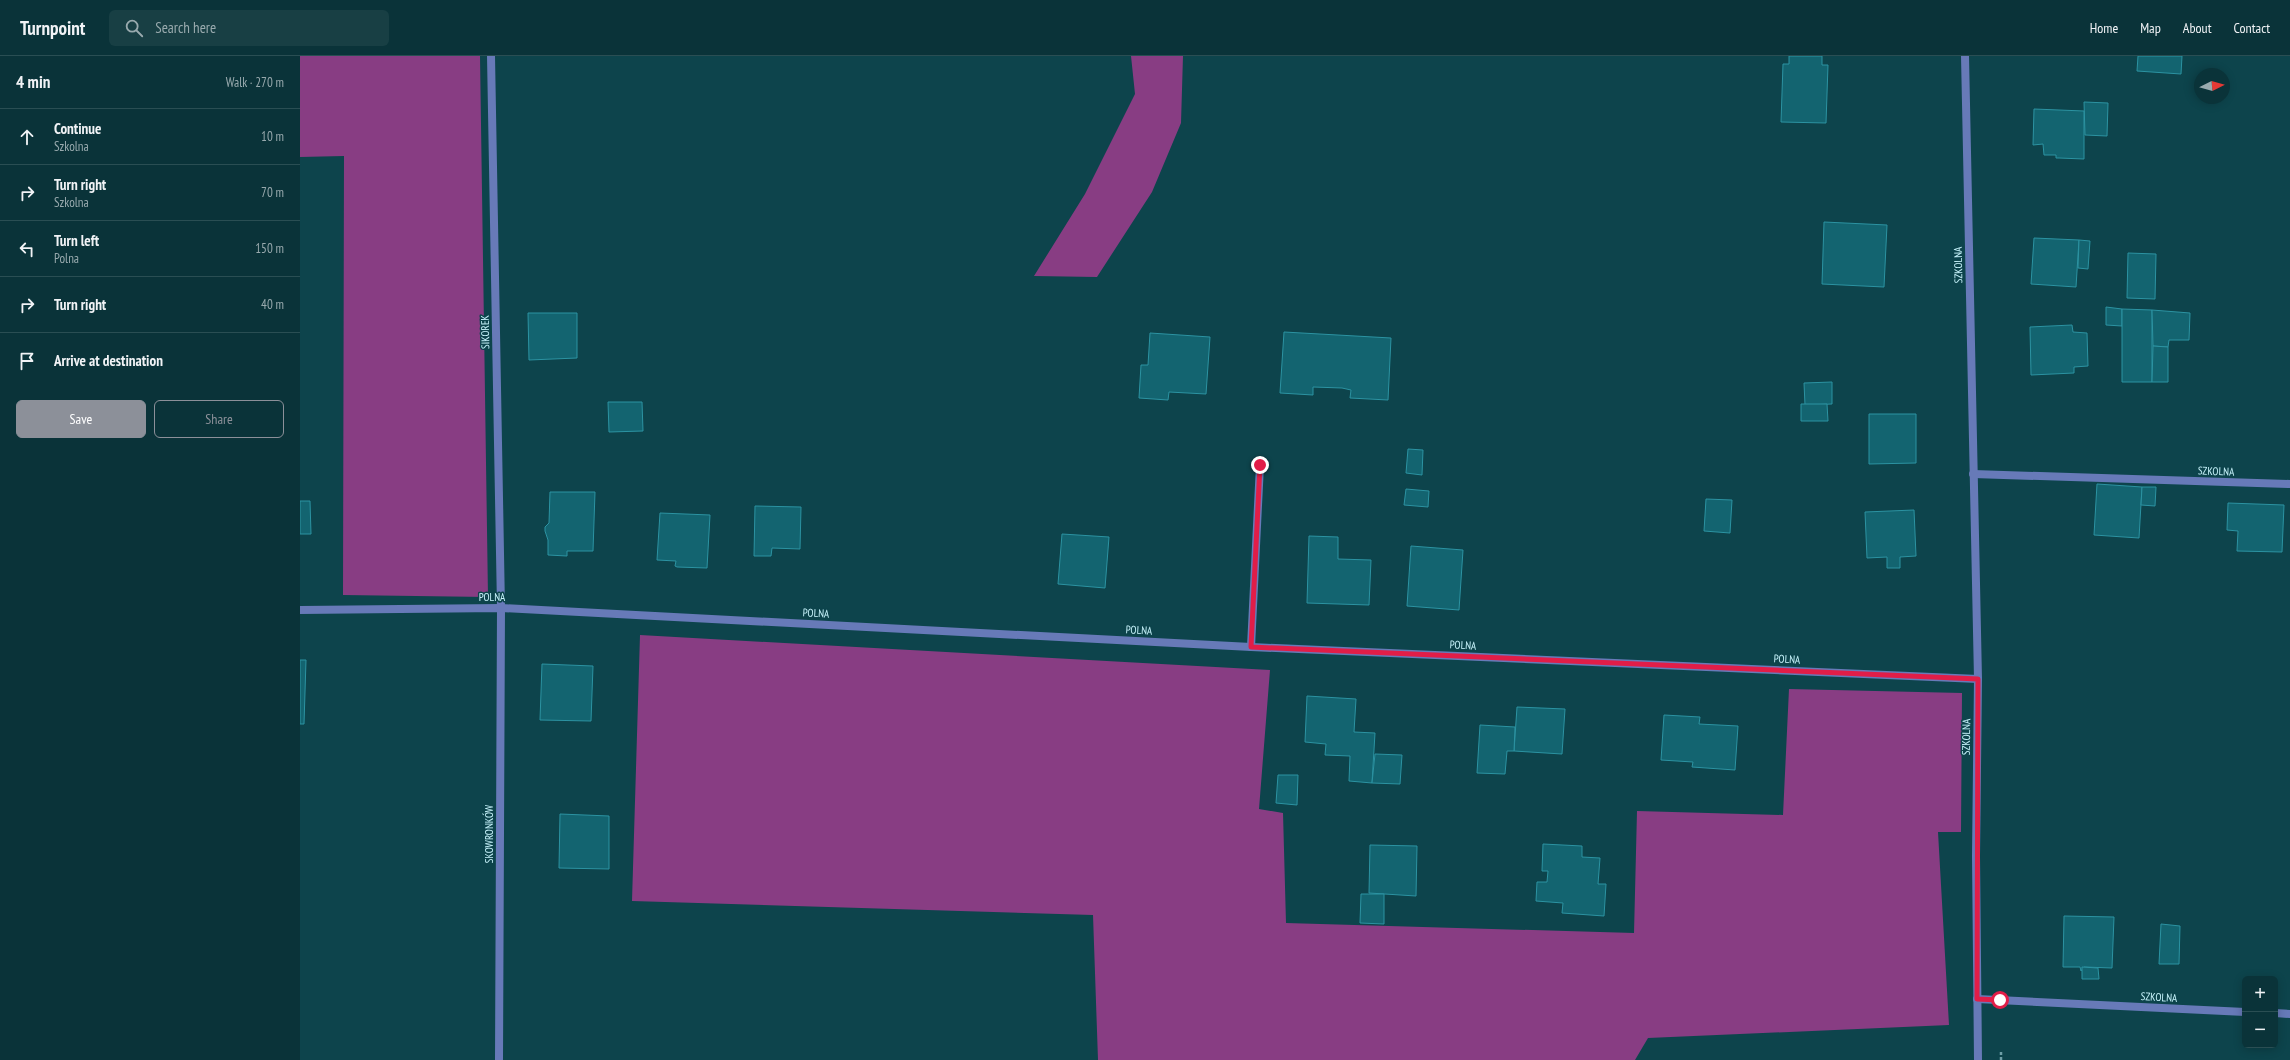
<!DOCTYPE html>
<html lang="en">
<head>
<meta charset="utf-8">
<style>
  body { margin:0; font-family:"PT Sans Narrow",sans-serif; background:#183f44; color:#f1f3f6 }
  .controls { position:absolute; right:12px; bottom:12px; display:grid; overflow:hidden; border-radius:6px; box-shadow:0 2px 10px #0003 }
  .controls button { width:36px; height:36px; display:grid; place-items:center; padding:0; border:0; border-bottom:1px solid #2a4e53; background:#0a3339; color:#f1f3f6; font:20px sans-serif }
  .compass { position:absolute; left:1894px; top:12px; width:36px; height:36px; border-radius:50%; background:#0a3339; box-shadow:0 2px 10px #0003; rotate:85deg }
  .stop { position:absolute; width:12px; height:12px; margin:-9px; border:3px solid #e11d48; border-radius:50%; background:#fff }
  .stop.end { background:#e11d48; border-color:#fff; box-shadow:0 1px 4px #0008 }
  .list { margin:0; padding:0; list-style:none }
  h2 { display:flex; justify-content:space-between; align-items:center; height:52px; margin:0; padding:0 16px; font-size:17px }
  h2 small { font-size:13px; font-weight:400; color:#99aaae }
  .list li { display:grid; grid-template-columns:26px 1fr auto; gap:12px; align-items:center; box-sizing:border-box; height:56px; padding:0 16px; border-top:1px solid #2a4e53 }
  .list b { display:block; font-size:15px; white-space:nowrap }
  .list p { margin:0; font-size:13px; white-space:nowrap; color:#99aaae }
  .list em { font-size:13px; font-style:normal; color:#99aaae }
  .actions { display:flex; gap:8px; padding:12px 16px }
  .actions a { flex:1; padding:9px 0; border:1px solid #8c9099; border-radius:6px; text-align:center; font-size:14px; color:#8c9099 }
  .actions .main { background:#8c9099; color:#fff }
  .icon { flex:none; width:22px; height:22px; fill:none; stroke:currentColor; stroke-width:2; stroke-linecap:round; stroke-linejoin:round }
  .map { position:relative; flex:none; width:1990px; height:1004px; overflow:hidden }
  header { display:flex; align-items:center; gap:24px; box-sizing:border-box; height:56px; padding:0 20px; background:#0a3339; border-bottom:1px solid #2a4e53 }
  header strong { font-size:19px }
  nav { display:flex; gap:22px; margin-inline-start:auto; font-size:14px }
  .search { width:280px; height:36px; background:#183f44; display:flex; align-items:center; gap:10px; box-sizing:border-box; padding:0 14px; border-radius:6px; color:#99aaae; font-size:15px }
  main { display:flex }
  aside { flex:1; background:#0a3339 }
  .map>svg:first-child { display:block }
  .green { fill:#883d83 }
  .building { fill:#136470; stroke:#2c93a2 }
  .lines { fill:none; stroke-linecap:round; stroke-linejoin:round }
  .path { stroke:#6e9fa7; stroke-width:2.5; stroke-dasharray:3 2; stroke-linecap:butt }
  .lane { stroke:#677ab8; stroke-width:8 }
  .street { stroke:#677ab8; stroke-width:8 }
  .route { stroke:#e11d48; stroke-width:5 }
  .labels { text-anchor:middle; stroke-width:3; stroke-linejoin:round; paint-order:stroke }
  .street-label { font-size:11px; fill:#c7f3fb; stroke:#0d444c }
</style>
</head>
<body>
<header>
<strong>Turnpoint</strong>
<div class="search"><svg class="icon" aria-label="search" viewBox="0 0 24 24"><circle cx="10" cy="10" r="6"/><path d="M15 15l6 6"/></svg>Search here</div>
<nav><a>Home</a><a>Map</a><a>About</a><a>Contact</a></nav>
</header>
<main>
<aside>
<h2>4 min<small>Walk · 270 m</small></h2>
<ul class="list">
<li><svg class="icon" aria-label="ahead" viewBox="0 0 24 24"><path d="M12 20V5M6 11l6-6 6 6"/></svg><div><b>Continue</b><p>Szkolna</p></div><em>10 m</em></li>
<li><svg class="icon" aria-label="right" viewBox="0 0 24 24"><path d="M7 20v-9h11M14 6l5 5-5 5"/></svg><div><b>Turn right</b><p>Szkolna</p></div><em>70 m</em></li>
<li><svg class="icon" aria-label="left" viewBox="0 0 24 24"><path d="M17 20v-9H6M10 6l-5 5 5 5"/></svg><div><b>Turn left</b><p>Polna</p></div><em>150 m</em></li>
<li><svg class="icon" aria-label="right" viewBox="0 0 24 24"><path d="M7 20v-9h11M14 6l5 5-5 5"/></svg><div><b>Turn right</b></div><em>40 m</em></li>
<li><svg class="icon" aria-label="arrive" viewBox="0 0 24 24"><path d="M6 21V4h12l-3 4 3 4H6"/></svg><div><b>Arrive at destination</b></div></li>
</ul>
<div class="actions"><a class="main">Save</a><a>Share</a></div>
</aside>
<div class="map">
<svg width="1990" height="1004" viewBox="0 0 1990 1004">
  <rect width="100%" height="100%" fill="#0d444c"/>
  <!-- green -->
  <g class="green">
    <path d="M0,0h180l8,541 -145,-2 1,-439 -44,1z"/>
    <path d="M831,0h52l-2,67 -29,69 -55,85 -63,-1 51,-82 50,-100z"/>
    <path d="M340,579l630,35 -11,139 24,4 3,110 348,10 3,-122 146,4 6,-126 173,4 -1,139h-23l11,193 -301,13 -13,22h-537l-5,-145 -461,-14z"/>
  </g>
  <!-- building -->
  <g class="building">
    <path d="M1489,0h33v9h6l-2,58 -45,-1 2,-58h6z"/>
    <path d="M1838,0h44l-1,18 -44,-3z"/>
    <path d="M1784,46l24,1 -1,33 -22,-1z"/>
    <path d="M1734,53l50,2v48l-25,-1h-3v-3h-12l-1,-11 -10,1z"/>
    <path d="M1524,166l63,3 -3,62 -62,-3z"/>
    <path d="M1734,182l45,2 -3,47 -45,-3z"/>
    <path d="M1779,184l11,1 -2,28 -10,-1z"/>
    <path d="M1828,197l28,1 -1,45 -28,-1z"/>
    <path d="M1806,251l16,2v17l-16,-1z"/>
    <path d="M1822,253l30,1v72h-30z"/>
    <path d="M1852,254l38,3 -1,27h-20l-1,7 -15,-1z"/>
    <path d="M228,257h49v45l-48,2z"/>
    <path d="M1772,269l1,7 14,1 1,33 -14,1v6l-43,2 -1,-48z"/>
    <path d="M984,276l107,6 -3,62 -38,-2 1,-8 -9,-2 -29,-1v8l-33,-2z"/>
    <path d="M850,277l60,4 -4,57 -37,-2 -1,8 -29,-2 2,-33h7z"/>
    <path d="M1853,290l15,1v35h-16z"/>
    <path d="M1532,326v22l-27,1 -1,-22z"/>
    <path d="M308,346h34l1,29 -34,1z"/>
    <path d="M1501,348h26l1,17h-27z"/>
    <path d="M1569,358h47v49l-47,1z"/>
    <path d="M1108,393l15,1 -1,25 -16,-2z"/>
    <path d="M1797,428l45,3 -3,51 -45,-3z"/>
    <path d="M1842,431h14l-1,19 -14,-1z"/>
    <path d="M1106,433l23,2 -1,16 -24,-2z"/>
    <path d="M250,436h45l-2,59h-26v5l-19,-1v-15l-3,-9v-4l4,-4z"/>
    <path d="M1406,443l26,1 -2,33 -26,-2z"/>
    <path d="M0,445h10l1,33h-11z"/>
    <path d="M1928,447l56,2 -2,47 -45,-1 1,-20 -11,-1z"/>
    <path d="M455,450l46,1 -1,42 -28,-1 -1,8h-17z"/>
    <path d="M1614,454l2,46 -16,1v11h-13v-11l-20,1 -2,-46z"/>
    <path d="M360,457l50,2 -3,53 -30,-1 -2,-1 1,-5 -19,-1z"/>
    <path d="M762,478l47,3 -4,51 -47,-4z"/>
    <path d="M1009,480l29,1v22l33,1 -2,45 -62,-2z"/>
    <path d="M1111,490l52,4 -4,60 -52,-4z"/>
    <path d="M0,604h6l-2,64h-4z"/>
    <path d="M242,608l51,2 -2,55 -51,-1z"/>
    <path d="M1007,640l49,3 -2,33 21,1 -3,50 -23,-2 1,-25 -25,-1 1,-11 -21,-2z"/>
    <path d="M1217,651l48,2 -3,45 -48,-3z"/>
    <path d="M1364,659l36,2 -1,7 39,2 -3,44 -43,-3 1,-5 -32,-2z"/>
    <path d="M1180,669l35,2 -1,24h-7l-2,23 -28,-1z"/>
    <path d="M1075,698l27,1 -2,29 -28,-1z"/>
    <path d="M978,719h20l-1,30 -21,-2z"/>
    <path d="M260,758l49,2v53l-50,-1z"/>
    <path d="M1243,788l39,2v11l18,1 -2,26h8l-2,32 -42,-3 1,-10 -27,-2 1,-19h10l1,-11h-6z"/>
    <path d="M1070,789l47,1 -1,50 -47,-3z"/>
    <path d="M1061,838h23v30l-24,-1z"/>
    <path d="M1764,860l50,1 -2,51 -28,-1 -3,4 -1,-4h-17z"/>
    <path d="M1861,868l19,2 -1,38h-20z"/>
    <path d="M1782,911l16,1 1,11h-17z"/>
  </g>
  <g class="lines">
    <!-- path -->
    <path class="path" d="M1701,996v8"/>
    <!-- lane -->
    <g class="lane">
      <path d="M1673,418l317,10"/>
      <path d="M951,591l9,-182"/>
    </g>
    <!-- street -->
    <g class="street">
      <path d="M191,0l10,552 -2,452"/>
      <path d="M1665,0l13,623 -2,177 2,204"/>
      <path d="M0,554l201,-2 750,39 727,32"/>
      <path d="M1677,943l268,13"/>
      <path d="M1975,957l15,1"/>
    </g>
  </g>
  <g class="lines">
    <!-- route -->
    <path class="route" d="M960,409l-9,182 727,32 -1,320 23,1"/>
  </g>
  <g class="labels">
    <!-- street labels -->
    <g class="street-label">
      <text transform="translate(1658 209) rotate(-91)" y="4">SZKOLNA</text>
      <text transform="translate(185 276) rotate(-91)" y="4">SIKOREK</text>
      <text transform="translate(1916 415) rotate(2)" y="4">SZKOLNA</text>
      <text x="192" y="545">POLNA</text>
      <text transform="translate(516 557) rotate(3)" y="4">POLNA</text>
      <text transform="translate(839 574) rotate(3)" y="4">POLNA</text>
      <text transform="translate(1163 589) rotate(3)" y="4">POLNA</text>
      <text transform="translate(1487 603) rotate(3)" y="4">POLNA</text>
      <text transform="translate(1666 681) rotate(-89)" y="4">SZKOLNA</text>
      <text transform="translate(189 778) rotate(-90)" y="4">SKOWRONKÓW</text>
      <text transform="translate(1859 941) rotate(3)" y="4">SZKOLNA</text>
    </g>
  </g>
</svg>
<div class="controls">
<button>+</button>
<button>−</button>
</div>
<svg class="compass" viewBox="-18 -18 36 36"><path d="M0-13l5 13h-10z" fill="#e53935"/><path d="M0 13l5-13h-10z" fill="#99aaae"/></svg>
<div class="stop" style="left:1700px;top:944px"></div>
<div class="stop end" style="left:960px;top:409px"></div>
</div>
</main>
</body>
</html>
